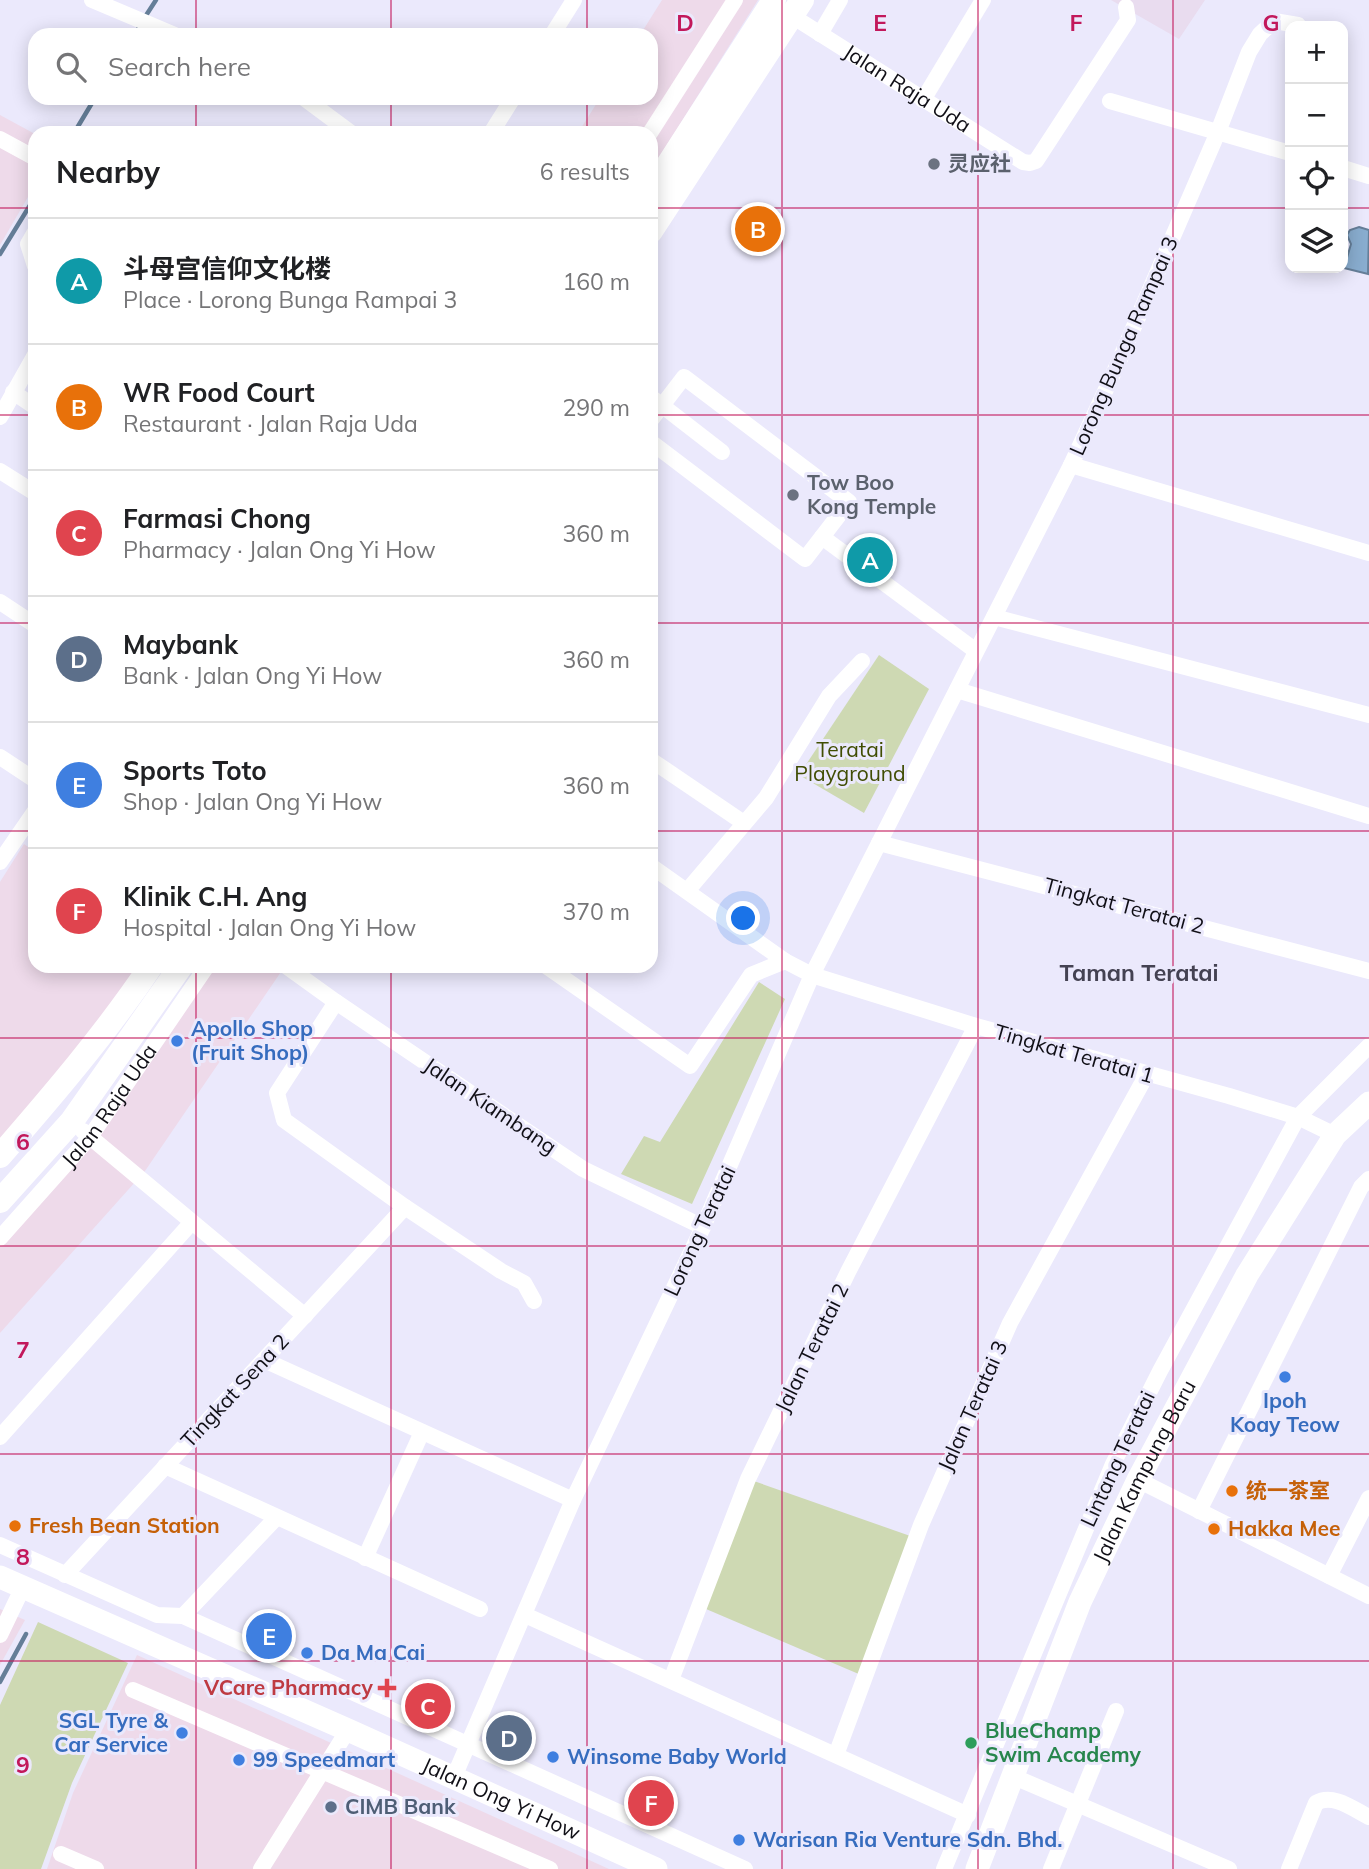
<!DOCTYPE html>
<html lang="en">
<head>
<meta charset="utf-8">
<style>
  body { margin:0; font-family:Mulish,"Noto Sans SC",sans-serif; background:#f6f6f6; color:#202124 }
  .controls { position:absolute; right:21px; top:21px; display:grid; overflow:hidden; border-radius:14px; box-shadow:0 4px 18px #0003 }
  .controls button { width:63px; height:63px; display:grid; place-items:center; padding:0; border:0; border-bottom:2px solid #e0e0e0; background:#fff; color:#202124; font:35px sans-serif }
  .you { position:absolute; left:744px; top:919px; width:24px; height:24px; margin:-18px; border:5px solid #fff; border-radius:50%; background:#1a73e8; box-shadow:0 0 0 10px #1a73e833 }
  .badge { display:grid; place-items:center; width:46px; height:46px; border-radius:50%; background:#2563eb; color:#fff; font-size:23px; font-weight:700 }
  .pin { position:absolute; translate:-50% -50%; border:4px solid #fff; box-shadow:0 2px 7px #0006 }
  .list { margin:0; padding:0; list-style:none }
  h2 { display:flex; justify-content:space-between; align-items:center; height:91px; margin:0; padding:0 28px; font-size:30px }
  h2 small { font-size:23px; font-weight:400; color:#757577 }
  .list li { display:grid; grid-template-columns:46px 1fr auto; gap:21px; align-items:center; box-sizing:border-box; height:126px; padding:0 28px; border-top:2px solid #e0e0e0 }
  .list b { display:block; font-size:26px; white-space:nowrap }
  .list p { margin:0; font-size:23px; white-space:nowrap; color:#757577 }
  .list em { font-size:23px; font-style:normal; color:#757577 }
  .icon { flex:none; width:38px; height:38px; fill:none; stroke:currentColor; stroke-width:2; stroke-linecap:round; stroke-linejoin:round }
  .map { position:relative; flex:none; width:1369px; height:1869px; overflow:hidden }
  .search { position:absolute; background:#fff; box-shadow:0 4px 18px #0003; left:28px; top:28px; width:630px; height:77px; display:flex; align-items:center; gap:18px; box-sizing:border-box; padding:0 24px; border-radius:21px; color:#757577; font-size:26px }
  .panel { position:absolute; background:#fff; box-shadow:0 4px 18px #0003; left:28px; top:126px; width:630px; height:847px; border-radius:21px }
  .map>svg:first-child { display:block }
  .commercial { fill:#eedaea }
  .industrial { fill:#e9dcef }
  .green { fill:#ced9b3 }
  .water { fill:#89adcf; stroke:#657e98; stroke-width:2 }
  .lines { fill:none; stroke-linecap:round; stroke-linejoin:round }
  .stream { stroke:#657e98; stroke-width:4.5 }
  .street { stroke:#fff; stroke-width:16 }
  .secondary { stroke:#fff; stroke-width:23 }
  .primary { stroke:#fff; stroke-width:24 }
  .grid { fill:none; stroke:#c2185b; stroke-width:2; stroke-opacity:0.55 }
  .worship-dot { fill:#6b7280; stroke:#ebe9fc; stroke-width:2.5 }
  .shop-dot { fill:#3f7fe0; stroke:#ebe9fc; stroke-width:2.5 }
  .food-dot { fill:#e8710a; stroke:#ebe9fc; stroke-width:2.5 }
  .health-dot { fill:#e0444e; stroke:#ebe9fc; stroke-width:2.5 }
  .leisure-dot { fill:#2e9e5b; stroke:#ebe9fc; stroke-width:2.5 }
  .service-dot { fill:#5c6f8a; stroke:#ebe9fc; stroke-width:2.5 }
  .labels { text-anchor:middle; stroke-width:6; stroke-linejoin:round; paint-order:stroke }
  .street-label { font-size:21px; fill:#100f16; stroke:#ebe9fc }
  .worship-label { font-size:21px; font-weight:bold; fill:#5b616d; stroke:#ebe9fc; text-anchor:start }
  .park-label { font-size:21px; fill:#404d03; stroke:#ebe9fc }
  .shop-label { font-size:21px; font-weight:bold; fill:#366cbe; stroke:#ebe9fc; text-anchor:start }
  .food-label { font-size:21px; font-weight:bold; fill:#c56008; stroke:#ebe9fc; text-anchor:start }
  .health-label { font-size:21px; font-weight:bold; fill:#be3a42; stroke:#ebe9fc; text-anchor:end }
  .leisure-label { font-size:21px; font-weight:bold; fill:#27864d; stroke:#ebe9fc; text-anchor:start }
  .service-label { font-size:21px; font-weight:bold; fill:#4e5e75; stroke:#ebe9fc; text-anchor:start }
  .neighbourhood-label { font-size:23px; font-weight:bold; fill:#444252; stroke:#ebe9fc }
  .grid-label { font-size:23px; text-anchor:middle; font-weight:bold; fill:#c2185b; stroke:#ebe9fc; stroke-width:6; stroke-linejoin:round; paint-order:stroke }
</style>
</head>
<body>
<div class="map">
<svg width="1369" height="1869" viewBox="0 0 1369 1869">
  <rect width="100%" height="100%" fill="#ebe9fc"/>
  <!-- commercial -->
  <g class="commercial">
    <path d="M662,0h96l-107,170v-37h-73l22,-35h51v-63h-11z"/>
    <path d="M0,115l35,19v51l-35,60z"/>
    <path d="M24,844l11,8v114h112l-147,181v-265z"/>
    <path d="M199,966h86l-140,205 -145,162v-102l80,-90z"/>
    <path d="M0,1609l25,11 -25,45z"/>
    <path d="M137,1655l472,214h-562l26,-76z"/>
  </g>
  <!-- industrial -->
  <path class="industrial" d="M1111,0h94l-26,39z"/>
  <!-- green -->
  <g class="green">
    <path d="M879,655l50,34 -65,124 -65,-38z"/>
    <path d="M759,982l26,17 -93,205 -71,-30 23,-38 16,6z"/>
    <path d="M748,1479l168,59 -55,137 -162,-69z"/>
    <path d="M38,1622l90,41 -56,120 -31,86h-41v-164z"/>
  </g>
  <!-- water -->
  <path class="water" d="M1359,227l10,3 -1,44 -24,-6 7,-24 -4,-9 3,-5z"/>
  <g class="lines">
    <!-- stream -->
    <g class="stream">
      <path d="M145,17l11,-17"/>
      <path d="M134,35l6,-9"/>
      <path d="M74,133l21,-35"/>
      <path d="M0,254l35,-57"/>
      <path d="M0,1682l26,-48"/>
    </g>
    <!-- street -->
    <g class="street">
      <path d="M92,0l83,35"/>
      <path id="s1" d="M792,16l231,146 7,1 6,-2 92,-141 -2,-13"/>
      <path d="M820,34l20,-34"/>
      <path d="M552,35l22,-35"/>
      <path d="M304,98l47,35"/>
      <path d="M923,100l60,-100"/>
      <path d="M1110,101l180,52"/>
      <path d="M491,133l22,-35"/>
      <path d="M650,133l85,-133"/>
      <path d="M0,139l35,19"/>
      <path d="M1343,168l26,8"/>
      <path d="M35,232l-7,12 7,22"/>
      <path d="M13,392l22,15"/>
      <path d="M651,397l71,55"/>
      <path d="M0,417l35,-62"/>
      <path d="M651,420l33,-43 165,125 -44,57 -154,-117"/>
      <path d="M1071,465l298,88"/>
      <path d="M0,471l35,22"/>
      <path d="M822,537l154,114"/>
      <path d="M0,602l35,23"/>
      <path d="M994,617l375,98"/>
      <path d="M957,690l412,126"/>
      <path d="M0,757l35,23"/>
      <path d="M651,760l93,63"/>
      <path d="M879,843l490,128"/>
      <path d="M0,862l35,-51"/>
      <path d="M651,866l134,95 27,14 164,51 253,70 69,21 37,18"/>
      <path d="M687,891l79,-93 63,-102 33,-35"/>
      <path d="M286,966l50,36 247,167 120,58"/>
      <path d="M546,966l144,100 61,-91 34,-14"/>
      <path d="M336,1002l-59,91 7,27 121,87 96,64 23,12 10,18"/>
      <path d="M83,1131l222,185"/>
      <path id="s2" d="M0,1238l90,-101 117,-171"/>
      <path d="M264,1360l309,140"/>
      <path d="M0,1437l192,-215"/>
      <path d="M165,1466l315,143"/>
      <path d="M1138,1480l231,116"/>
      <path d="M1199,1511l162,-324 8,-8"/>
      <path d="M0,1545l157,70 26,1 562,253"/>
      <path d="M365,1558l57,-126"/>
      <path d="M65,1575l340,-368"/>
      <path d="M1329,1576l40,-78"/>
      <path d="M525,1615l443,200"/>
      <path d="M183,1616l93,-98"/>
      <path d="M0,1635l23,-48"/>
      <path d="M671,1680l77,-201 100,-207 128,-246"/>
      <path d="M133,1690l417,179"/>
      <path d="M836,1755l85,-230 89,-202 137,-249"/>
      <path d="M1012,1776l217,93"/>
      <path d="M454,1777l119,-277 130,-273 109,-252 259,-510 49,-106 98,-227 31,-80 11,-18 14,-13 24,4"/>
      <path d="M61,1854l35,15"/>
      <path d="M261,1869l87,-139"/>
      <path d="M944,1869l169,-405 47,-93 138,-254 71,-71"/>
      <path d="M1051,1869l65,-158"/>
      <path d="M1289,1869l27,-66c17,-10 37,6 53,14"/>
    </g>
    <!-- secondary -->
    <g class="secondary">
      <path id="s3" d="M0,1577l348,153 308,139"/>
      <path id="s4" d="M977,1869l103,-267 58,-122 109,-205 88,-140 34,-32"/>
    </g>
    <!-- primary -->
    <g class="primary">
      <path d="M651,191l123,-191"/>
      <path d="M651,231l151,-231"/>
      <path d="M0,1156c53,-61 106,-123 151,-190"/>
      <path d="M0,1201l72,-80 109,-155"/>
    </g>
  </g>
  <!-- grid -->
  <path class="grid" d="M196,0v35M391,0v35M587,0v35M782,0v1869M978,0v1869M1173,0v1869M196,98v35M391,98v35M587,98v35M0,208h35M651,208h639M1343,208h26M0,415h35M651,415h718M0,623h35M651,623h718M0,831h35M651,831h718M196,966v903M391,966v903M587,966v903M0,1038h1369M0,1246h1369M0,1454h1369M0,1661h1369"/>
  <!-- markers -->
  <g class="worship-dot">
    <circle cx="934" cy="164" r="7"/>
    <circle cx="793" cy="495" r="7"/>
  </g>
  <g class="shop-dot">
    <circle cx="177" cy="1041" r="7"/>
    <circle cx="1285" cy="1377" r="7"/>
    <circle cx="307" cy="1653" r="7"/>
    <circle cx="182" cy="1733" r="7"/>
    <circle cx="553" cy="1757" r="7"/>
    <circle cx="239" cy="1760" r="7"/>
    <circle cx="739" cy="1840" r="7"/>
  </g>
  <g class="food-dot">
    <circle cx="1232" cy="1491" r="7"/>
    <circle cx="15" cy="1526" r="7"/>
    <circle cx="1214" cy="1529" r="7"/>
  </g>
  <path class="health-dot" d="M383.5 1677.5h7v7h7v7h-7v7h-7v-7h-7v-7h7z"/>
  <circle class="leisure-dot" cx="971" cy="1743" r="7"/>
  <circle class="service-dot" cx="331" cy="1807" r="7"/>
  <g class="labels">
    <!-- street labels -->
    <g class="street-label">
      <text dy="7" stroke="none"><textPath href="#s1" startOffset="136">Jalan Raja Uda</textPath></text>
      <text transform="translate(1124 346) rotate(-66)" y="7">Lorong Bunga Rampai 3</text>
      <text transform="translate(1124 906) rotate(15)" y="7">Tingkat Teratai 2</text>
      <text transform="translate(1074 1054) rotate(16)" y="7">Tingkat Teratai 1</text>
      <text dy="7" stroke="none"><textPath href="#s2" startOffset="172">Jalan Raja Uda</textPath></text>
      <text transform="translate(490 1106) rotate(34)" y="7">Jalan Kiambang</text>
      <text transform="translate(700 1231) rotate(-65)" y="7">Lorong Teratai</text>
      <text transform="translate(812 1348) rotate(-64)" y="7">Jalan Teratai 2</text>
      <text transform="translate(235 1391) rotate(-47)" y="7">Tingkat Sena 2</text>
      <text transform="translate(973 1406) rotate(-66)" y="7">Jalan Teratai 3</text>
      <text transform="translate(1118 1459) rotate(-65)" y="7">Lintang Teratai</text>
      <text dy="7" stroke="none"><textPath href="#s4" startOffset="432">Jalan Kampung Baru</textPath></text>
      <text dy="7" stroke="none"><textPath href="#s3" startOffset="548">Jalan Ong Yi How</textPath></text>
    </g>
    <!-- worship labels -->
    <g class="worship-label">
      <text x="948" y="171">灵应社</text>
      <text x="807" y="490">Tow Boo<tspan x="807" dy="24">Kong Temple</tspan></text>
    </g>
    <!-- park labels -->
    <g class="park-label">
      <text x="850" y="757">Teratai<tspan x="850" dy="24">Playground</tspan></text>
    </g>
    <!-- shop labels -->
    <g class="shop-label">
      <text x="191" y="1036">Apollo Shop<tspan x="191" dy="24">(Fruit Shop)</tspan></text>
      <text x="1285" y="1408" text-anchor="middle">Ipoh<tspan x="1285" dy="24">Koay Teow</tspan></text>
      <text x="321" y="1660">Da Ma Cai</text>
      <text x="168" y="1728" text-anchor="end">SGL Tyre &amp;<tspan x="168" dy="24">Car Service</tspan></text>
      <text x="567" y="1764">Winsome Baby World</text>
      <text x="253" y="1767">99 Speedmart</text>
      <text x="753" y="1847">Warisan Ria Venture Sdn. Bhd.</text>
    </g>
    <!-- food labels -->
    <g class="food-label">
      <text x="1246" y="1498">统一茶室</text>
      <text x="29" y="1533">Fresh Bean Station</text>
      <text x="1228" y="1536">Hakka Mee</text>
    </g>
    <!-- health labels -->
    <g class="health-label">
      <text x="373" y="1695">VCare Pharmacy</text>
    </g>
    <!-- leisure labels -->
    <g class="leisure-label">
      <text x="985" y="1738">BlueChamp<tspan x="985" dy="24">Swim Academy</tspan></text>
    </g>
    <!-- service labels -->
    <g class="service-label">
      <text x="345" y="1814">CIMB Bank</text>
    </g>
    <!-- neighbourhood labels -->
    <g class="neighbourhood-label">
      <text x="1139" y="981">Taman Teratai</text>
    </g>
  </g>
  <g class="grid-label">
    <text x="685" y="31">D</text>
    <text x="880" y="31">E</text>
    <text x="1076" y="31">F</text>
    <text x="1271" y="31">G</text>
    <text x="23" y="1150">6</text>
    <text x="23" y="1358">7</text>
    <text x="23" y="1565">8</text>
    <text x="23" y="1773">9</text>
  </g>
</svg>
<div class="controls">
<button>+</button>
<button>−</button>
<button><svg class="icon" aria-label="locate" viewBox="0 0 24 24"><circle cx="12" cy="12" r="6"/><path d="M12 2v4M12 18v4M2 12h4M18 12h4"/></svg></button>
<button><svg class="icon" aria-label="layers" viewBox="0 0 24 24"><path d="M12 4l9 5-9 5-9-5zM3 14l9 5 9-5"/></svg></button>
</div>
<div class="you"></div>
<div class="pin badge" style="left:870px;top:560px;background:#0f9aa8">A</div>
<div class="pin badge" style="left:758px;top:229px;background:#e8710a">B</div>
<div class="pin badge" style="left:428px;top:1706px;background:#e0444e">C</div>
<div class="pin badge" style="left:509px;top:1738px;background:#5c6f8a">D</div>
<div class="pin badge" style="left:269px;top:1636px;background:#3f7fe0">E</div>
<div class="pin badge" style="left:651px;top:1803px;background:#e0444e">F</div>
<div class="search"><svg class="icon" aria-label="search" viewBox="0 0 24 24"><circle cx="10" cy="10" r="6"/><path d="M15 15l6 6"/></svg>Search here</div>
<section class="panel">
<h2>Nearby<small>6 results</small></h2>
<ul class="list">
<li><span class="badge" style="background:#0f9aa8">A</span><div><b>斗母宫信仰文化楼</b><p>Place · Lorong Bunga Rampai 3</p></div><em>160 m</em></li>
<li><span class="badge" style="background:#e8710a">B</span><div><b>WR Food Court</b><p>Restaurant · Jalan Raja Uda</p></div><em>290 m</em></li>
<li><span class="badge" style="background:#e0444e">C</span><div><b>Farmasi Chong</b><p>Pharmacy · Jalan Ong Yi How</p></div><em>360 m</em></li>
<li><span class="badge" style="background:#5c6f8a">D</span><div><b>Maybank</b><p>Bank · Jalan Ong Yi How</p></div><em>360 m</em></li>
<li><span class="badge" style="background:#3f7fe0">E</span><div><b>Sports Toto</b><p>Shop · Jalan Ong Yi How</p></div><em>360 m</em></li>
<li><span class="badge" style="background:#e0444e">F</span><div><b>Klinik C.H. Ang</b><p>Hospital · Jalan Ong Yi How</p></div><em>370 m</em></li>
</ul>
</section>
</div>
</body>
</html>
